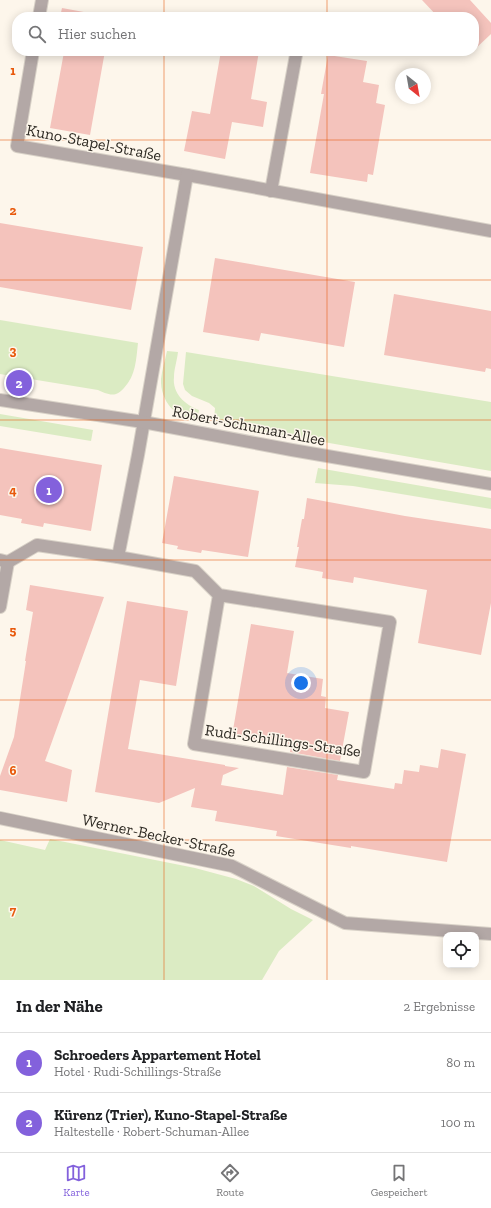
<!DOCTYPE html>
<html lang="de">
<head>
<meta charset="utf-8">
<style>
  body { margin:0; font-family:"Zilla Slab",serif; background:#f2f2f2; color:#202124 }
  .controls { position:absolute; right:12px; bottom:12px; display:grid; overflow:hidden; border-radius:8px; box-shadow:0 2px 10px #0003 }
  .controls button { width:36px; height:36px; display:grid; place-items:center; padding:0; border:0; border-bottom:1px solid #e0e0e0; background:#fff; color:#202124; font:20px sans-serif }
  .compass { position:absolute; left:395px; top:68px; width:36px; height:36px; border-radius:50%; background:#fff; box-shadow:0 2px 10px #0003; rotate:149deg }
  .you { position:absolute; left:301px; top:683px; width:14px; height:14px; margin:-10px; border:3px solid #fff; border-radius:50%; background:#1a73e8; box-shadow:0 0 0 6px #1a73e833 }
  .badge { display:grid; place-items:center; width:26px; height:26px; border-radius:50%; background:#8361dc; color:#fff; font-size:13px; font-weight:700 }
  .pin { position:absolute; translate:-50% -50%; border:2px solid #fff; box-shadow:0 1px 4px #0006 }
  .list { margin:0; padding:0; list-style:none }
  h2 { display:flex; justify-content:space-between; align-items:center; height:52px; margin:0; padding:0 16px; font-size:17px }
  h2 small { font-size:13px; font-weight:400; color:#757577 }
  .list li { display:grid; grid-template-columns:26px 1fr auto; gap:12px; align-items:center; box-sizing:border-box; height:60px; padding:0 16px; border-top:1px solid #e0e0e0 }
  .list b { display:block; font-size:15px; white-space:nowrap }
  .list p { margin:0; font-size:13px; white-space:nowrap; color:#757577 }
  .list em { font-size:13px; font-style:normal; color:#757577 }
  .icon { flex:none; width:22px; height:22px; fill:none; stroke:currentColor; stroke-width:2; stroke-linecap:round; stroke-linejoin:round }
  .map { position:relative; flex:none; width:491px; height:980px; overflow:hidden }
  .search { position:absolute; background:#fff; box-shadow:0 2px 10px #0003; left:12px; right:12px; top:12px; height:44px; display:flex; align-items:center; gap:10px; box-sizing:border-box; padding:0 14px; border-radius:16px; color:#757577; font-size:15px }
  .sheet { height:172px; background:#fff }
  nav { display:flex; justify-content:space-around; align-items:center; box-sizing:border-box; height:56px; border-top:1px solid #e0e0e0; background:#fff; font-size:11px; color:#757577 }
  nav a { display:grid; justify-items:center; gap:2px }
  nav .on { color:#8361dc }
  .map>svg:first-child { display:block }
  .green { fill:#dbebc3 }
  .building { fill:#f4c3bc }
  .lines { fill:none; stroke-linecap:round; stroke-linejoin:round }
  .minor-casing { stroke:#d8d1c7; stroke-width:14 }
  .minor { stroke:#b3a8a6; stroke-width:12 }
  .grid { fill:none; stroke:#e8590c; stroke-width:1; stroke-opacity:0.55 }
  .labels { text-anchor:middle; stroke-width:3; stroke-linejoin:round; paint-order:stroke }
  .street-label { font-size:16px; fill:#2f2b24; stroke:#fdf6eb }
  .grid-label { font-size:13px; text-anchor:middle; font-weight:bold; fill:#e8590c; stroke:#fdf6eb; stroke-width:3; stroke-linejoin:round; paint-order:stroke }
</style>
</head>
<body>
<div class="map">
<svg width="491" height="980" viewBox="0 0 491 980">
  <rect width="100%" height="100%" fill="#fdf6eb"/>
  <!-- green -->
  <g class="green">
    <path d="M0,320l138,23c-2,17 -2,32 -14,45 -2,2 -5,5 -8,6 -6,2 -13,-2 -18,-4l-98,-16z"/>
    <path d="M167,351l11,1c-1,9 -4,17 -4,25 -2,16 11,28 25,33l-2,10c-21,-1 -37,-19 -36,-41 1,-9 4,-19 6,-28z"/>
    <path d="M186,352l305,50v69l-277,-48 1,-15 -6,-5 -17,-7 -7,-6 -2,-6z"/>
    <path d="M0,414l93,16 -2,11 -91,-15z"/>
    <path d="M318,468l173,30v11l-138,-23 -38,-3z"/>
    <path d="M50,839l145,29 41,11 18,7 37,23 22,11 -34,31 -17,29h-262v-140l45,10z"/>
  </g>
  <!-- building -->
  <g class="building">
    <path d="M422,0h48l21,23v11l-17,16v-33h-36z"/>
    <path d="M62,8l49,9h-51z"/>
    <path d="M60,51h45l-15,84 -40,-7 14,-76z"/>
    <path d="M221,51h38l-8,48 16,3 -4,25 -31,-5 -7,37 -41,-8 8,-40 18,3z"/>
    <path d="M328,55l39,6 -4,21 16,3 -3,18 9,2 -12,70 -5,-1 -1,8 -57,-9 14,-79h-3z"/>
    <path d="M0,223l143,24 -12,63 -131,-23z"/>
    <path d="M215,258l140,24 -11,65 -83,-14 -2,8 -56,-9z"/>
    <path d="M394,294l97,17v58l-5,-1 -1,4 -101,-17z"/>
    <path d="M0,448l102,17 -11,66 -47,-8 -1,4 -22,-4 1,-4 -22,-4z"/>
    <path d="M174,476l85,15 -11,66 -46,-7 -1,3 -24,-4 1,-3 -16,-3z"/>
    <path d="M307,498l98,18 86,13v74l-10,52 -63,-12 9,-53 -73,-13 -1,6 -31,-5 1,-6 -28,-5 4,-20h-2l5,-28h2z"/>
    <path d="M30,585l74,12 -59,164 27,9 -5,32 -67,-12v-14l14,-39 12,-76h-1l8,-49 -7,-2z"/>
    <path d="M127,601l61,10 -12,75 -36,-6 -12,69 97,16v1l14,2 -16,7 -2,10 62,10 4,-28 51,8 -1,5 57,9 1,-6 7,1 2,-14 15,2 1,-7 18,3 3,-19 25,5 -19,108 -96,-16v2l-75,-12 1,-5 -62,-10 2,-10 -26,-4 4,-19 -36,15 -64,-11z"/>
    <path d="M251,624l43,7 -7,42 36,6 -2,17 5,1 -1,11 24,4 -9,49 -50,-9 1,-6 -59,-10z"/>
  </g>
  <g class="lines">
    <defs>
      <g id="minor">
        <path d="M39,17l3,-17"/>
        <path d="M33,51l-16,95 170,29 304,56"/>
        <path d="M187,175l-49,280 -20,102 77,14 24,24 171,27 -26,150 -170,-28 25,-149"/>
        <path d="M271,191l25,-136"/>
        <path d="M0,400l143,22 149,28 199,34"/>
        <path d="M0,560l8,2 29,-17 81,12"/>
        <path d="M0,607l8,-45"/>
        <path d="M0,818l232,48 113,57 146,11"/>
      </g>
    </defs>
    <!-- minor casing -->
    <use href="#minor" class="minor-casing"/>
    <!-- minor -->
    <use href="#minor" class="minor"/>
  </g>
  <!-- grid -->
  <path class="grid" d="M164,0v17M327,0v17M164,51v929M327,51v929M0,140h491M0,280h491M0,420h491M0,560h491M0,700h491M0,840h491"/>
  <g class="labels">
    <!-- street labels -->
    <g class="street-label">
      <text transform="translate(94 142) rotate(11)" y="6">Kuno-Stapel-Straße</text>
      <text transform="translate(249 425) rotate(11)" y="6">Robert-Schuman-Allee</text>
      <text transform="translate(283 740) rotate(8)" y="6">Rudi-Schillings-Straße</text>
      <text transform="translate(159 835) rotate(12)" y="6">Werner-Becker-Straße</text>
    </g>
  </g>
  <g class="grid-label">
    <text x="13" y="75">1</text>
    <text x="13" y="215">2</text>
    <text x="13" y="355">3</text>
    <text x="13" y="495">4</text>
    <text x="13" y="635">5</text>
    <text x="13" y="775">6</text>
    <text x="13" y="915">7</text>
  </g>
</svg>
<div class="controls">
<button><svg class="icon" aria-label="locate" viewBox="0 0 24 24"><circle cx="12" cy="12" r="6"/><path d="M12 2v4M12 18v4M2 12h4M18 12h4"/></svg></button>
</div>
<svg class="compass" viewBox="-18 -18 36 36"><path d="M0-13l5 13h-10z" fill="#e53935"/><path d="M0 13l5-13h-10z" fill="#757577"/></svg>
<div class="you"></div>
<div class="pin badge" style="left:49px;top:490px">1</div>
<div class="pin badge" style="left:19px;top:383px">2</div>
<div class="search"><svg class="icon" aria-label="search" viewBox="0 0 24 24"><circle cx="10" cy="10" r="6"/><path d="M15 15l6 6"/></svg>Hier suchen</div>
</div>
<section class="sheet">
<h2>In der Nähe<small>2 Ergebnisse</small></h2>
<ul class="list">
<li><span class="badge">1</span><div><b>Schroeders Appartement Hotel</b><p>Hotel · Rudi-Schillings-Straße</p></div><em>80 m</em></li>
<li><span class="badge">2</span><div><b>Kürenz (Trier), Kuno-Stapel-Straße</b><p>Haltestelle · Robert-Schuman-Allee</p></div><em>100 m</em></li>
</ul>
</section>
<nav>
<a class="on"><svg class="icon" aria-label="map" viewBox="0 0 24 24"><path d="M3 6l6-2 6 2 6-2v14l-6 2-6-2-6 2zM9 4v14M15 6v14"/></svg>Karte</a>
<a><svg class="icon" aria-label="directions" viewBox="0 0 24 24"><path d="M12 3l9 9-9 9-9-9zM9 14v-3h6M13 9l2 2-2 2"/></svg>Route</a>
<a><svg class="icon" aria-label="saved" viewBox="0 0 24 24"><path d="M7 4h10v16l-5-4-5 4z"/></svg>Gespeichert</a>
</nav>
</body>
</html>
